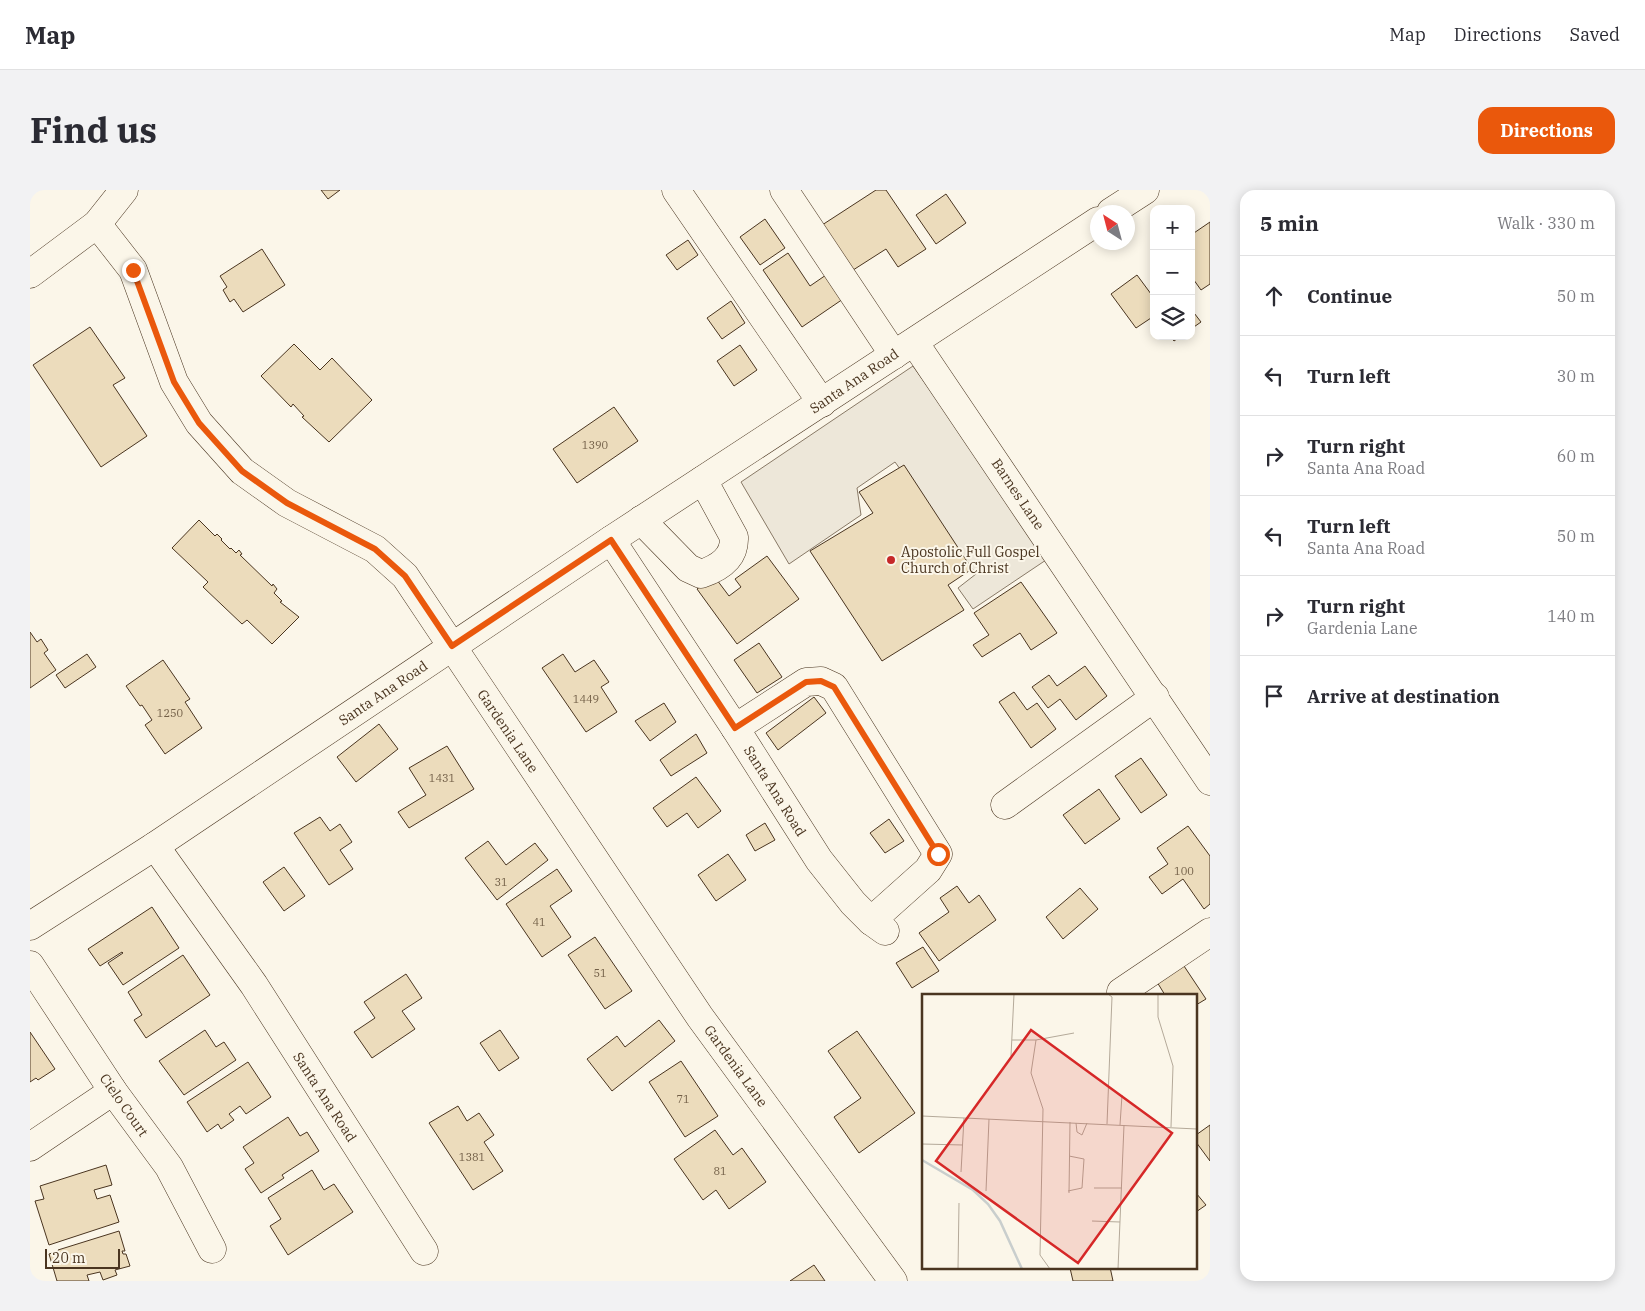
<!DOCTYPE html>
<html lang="en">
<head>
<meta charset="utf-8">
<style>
  body { margin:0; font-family:"IBM Plex Serif",serif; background:#f2f2f3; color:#2b2b33 }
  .controls { position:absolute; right:15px; top:15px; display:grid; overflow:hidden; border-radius:10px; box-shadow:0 2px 12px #0003 }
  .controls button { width:45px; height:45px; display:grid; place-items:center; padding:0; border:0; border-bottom:1px solid #e1e1e2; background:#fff; color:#2b2b33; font:25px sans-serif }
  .compass { position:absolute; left:1060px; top:15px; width:45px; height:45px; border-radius:50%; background:#fff; box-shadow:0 2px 12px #0003; rotate:324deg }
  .scale { position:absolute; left:15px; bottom:12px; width:75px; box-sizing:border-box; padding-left:5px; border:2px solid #4a3520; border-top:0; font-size:14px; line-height:18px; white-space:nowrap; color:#4a3520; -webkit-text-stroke:4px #fbf6e9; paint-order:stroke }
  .stop { position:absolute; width:15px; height:15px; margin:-11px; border:4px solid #ea580c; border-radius:50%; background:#fff }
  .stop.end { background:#ea580c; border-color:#fff; box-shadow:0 1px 5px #0008 }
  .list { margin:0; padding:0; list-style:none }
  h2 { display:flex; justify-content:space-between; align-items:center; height:65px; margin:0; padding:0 20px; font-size:21px }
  h2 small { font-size:16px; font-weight:400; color:#7c7c81 }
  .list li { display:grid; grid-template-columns:32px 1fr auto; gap:15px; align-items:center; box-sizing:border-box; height:80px; padding:0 20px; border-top:1px solid #e1e1e2 }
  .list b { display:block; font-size:19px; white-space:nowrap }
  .list p { margin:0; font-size:16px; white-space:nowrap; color:#7c7c81 }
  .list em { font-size:16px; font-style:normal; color:#7c7c81 }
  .icon { flex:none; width:28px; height:28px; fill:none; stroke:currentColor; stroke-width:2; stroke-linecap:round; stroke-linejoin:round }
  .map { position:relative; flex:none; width:1180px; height:1091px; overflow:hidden; border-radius:15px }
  header { display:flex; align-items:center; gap:30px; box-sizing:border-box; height:70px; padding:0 25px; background:#fff; border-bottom:1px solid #e1e1e2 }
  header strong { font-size:24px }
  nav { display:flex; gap:28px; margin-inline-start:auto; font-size:18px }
  .intro { display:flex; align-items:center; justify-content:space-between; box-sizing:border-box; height:120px; padding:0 30px }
  h1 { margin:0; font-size:35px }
  .button { padding:12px 22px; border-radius:15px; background:#ea580c; color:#fff; font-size:18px; font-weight:700 }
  main { display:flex; gap:30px; padding:0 30px }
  aside { flex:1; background:#fff; border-radius:15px; box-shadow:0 2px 12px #0003 }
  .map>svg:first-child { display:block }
  .parking { fill:#ede7d9; stroke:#887966 }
  .building { fill:#ecdcbc; stroke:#4a3520 }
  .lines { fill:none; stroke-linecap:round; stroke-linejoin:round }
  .minor-casing { stroke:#4a3520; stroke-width:29 }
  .minor { stroke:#fbf6e9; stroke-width:28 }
  .route { stroke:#ea580c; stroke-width:6 }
  .poi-dot { fill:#c62828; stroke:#fbf6e9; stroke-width:2 }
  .labels { text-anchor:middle; stroke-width:4; stroke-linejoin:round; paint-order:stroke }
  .number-label { font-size:11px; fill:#725f47 }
  .street-label { font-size:14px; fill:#4a3520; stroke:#fbf6e9 }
  .poi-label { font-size:14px; fill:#4a3520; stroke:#fbf6e9; text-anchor:start }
  .inset-river { fill:none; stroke:#c9cecd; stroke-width:2.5 }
  .inset-road { fill:none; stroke:#b4a999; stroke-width:1 }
  .view { fill:#d62828; fill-opacity:0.15; stroke:#d62828; stroke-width:2.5 }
  .inset-edge { fill:none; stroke:#4a3520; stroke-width:2.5 }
</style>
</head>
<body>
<header>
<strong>Map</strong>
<nav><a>Map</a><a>Directions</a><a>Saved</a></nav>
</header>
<div class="intro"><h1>Find us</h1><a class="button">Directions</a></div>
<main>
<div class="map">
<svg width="1180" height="1091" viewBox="0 0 1180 1091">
  <rect width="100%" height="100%" fill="#fbf6e9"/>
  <!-- parking -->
  <path class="parking" d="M883,176l136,192 -76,51 -15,-21 18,-14 -81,-112 -38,26 4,27 -72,49 -48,-82z"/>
  <!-- building -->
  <g class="building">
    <path d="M291,0h19l-12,9z"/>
    <path d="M846,0h10l40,59 -28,18 -12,-18 -36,23 -31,-45z"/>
    <path d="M916,4l20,29 -30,21 -20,-29z"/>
    <path d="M735,29l20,29 -25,17 -20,-28z"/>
    <path d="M1180,32v62l-9,6 -10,-14v-41z"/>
    <path d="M658,50l10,15 -21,15 -11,-15z"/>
    <path d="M232,59l23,36 -42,27 -9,-13 -4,3 -7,-12 4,-3 -7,-11z"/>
    <path d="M758,63l22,33 16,-11 17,24 -41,28 -39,-57z"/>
    <path d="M1107,85l17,23v18l-18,12 -25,-34z"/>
    <path d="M701,111l14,22 -23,16 -15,-21z"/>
    <path d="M1161,119l10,13 -10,7z"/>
    <path d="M60,137l35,51 -12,7 34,51 -46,31 -68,-102z"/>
    <path d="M1140,146h11l-7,5z"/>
    <path d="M264,154l26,26 12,-12 40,42 -43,42 -27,-25 2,-1 -11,-12 -2,3 -30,-31z"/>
    <path d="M710,155l17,25 -23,16 -17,-25z"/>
    <path d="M584,217l24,34 -61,42 -24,-34z"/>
    <path d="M874,275l68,104 -24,16 16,25 -82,51 -72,-110 63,-38 -14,-21z"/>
    <path d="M169,330l16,16 2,-2 5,5 -1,1 9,9 1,-1 5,5 3,-3 3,4 -2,1 32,31 1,-2 4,5 -3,4 8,8 -2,1 19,15 -27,27 -25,-24 -5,4 -39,-37 5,-5 -36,-34z"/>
    <path d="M737,366l32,43 -62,45 -40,-55 17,-13 15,20 12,-9 -6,-8z"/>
    <path d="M991,392l36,51 -26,17 -11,-17 -38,24 -9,-12 16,-10 -15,-22z"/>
    <path d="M0,442l7,10 4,-3 7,11 -4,3 12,17 -26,18z"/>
    <path d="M729,453l23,34 -25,16 -23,-33z"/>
    <path d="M57,464l9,13 -31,21 -9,-13z"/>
    <path d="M533,464l12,18 19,-12 15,22 -8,5 16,25 -31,20 -44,-64z"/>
    <path d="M133,470l27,39 -5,3 17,26 -37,26 -20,-29 7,-5 -10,-15 -2,1 -14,-20z"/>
    <path d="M1055,476l22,30 -31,24 -16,-21 -12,9 -16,-21 17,-12 8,11z"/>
    <path d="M984,502l13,18 10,-7 19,26 -25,19 -32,-46z"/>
    <path d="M784,507l12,16 -48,37 -12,-17z"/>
    <path d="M634,513l12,19 -26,19 -15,-20z"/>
    <path d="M349,534l19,25 -42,33 -19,-25z"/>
    <path d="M666,544l11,19 -36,23 -11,-16z"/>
    <path d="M417,556l27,43 -65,39 -11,-16 28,-17 -17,-27z"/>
    <path d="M1111,568l26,37 -26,18 -26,-37z"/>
    <path d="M666,587l25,34 -23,17 -11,-15 -20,14 -14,-19z"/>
    <path d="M1069,599l21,30 -35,25 -22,-29z"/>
    <path d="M290,627l10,14 10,-7 12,18 -12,8 13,19 -24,16 -35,-52z"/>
    <path d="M859,629l15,22 -19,12 -15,-20z"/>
    <path d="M735,633l10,17 -20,11 -9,-16z"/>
    <path d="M1158,636l22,30v48l-6,5 -21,-30 -21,15 -13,-17 19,-13 -11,-16z"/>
    <path d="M458,651l18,24 29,-22 13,17 -51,40 -32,-42z"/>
    <path d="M698,664l18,26 -30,21 -18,-26z"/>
    <path d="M254,677l21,29 -21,15 -21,-29z"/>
    <path d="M527,679l15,22 -22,15 21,31 -29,20 -36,-53z"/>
    <path d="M927,696l12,17 10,-8 17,25 -57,41 -20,-28 30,-21 -9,-14z"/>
    <path d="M1050,698l18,21 -35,30 -17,-22z"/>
    <path d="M122,717l27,41 -56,37 -15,-22 15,-10 -1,-1 -22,14 -12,-17z"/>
    <path d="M565,747l37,54 -27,18 -37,-54z"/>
    <path d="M893,757l16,24 -27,17 -16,-25z"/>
    <path d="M153,765l27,40 -64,43 -12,-18 8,-5 -14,-23z"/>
    <path d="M1154,776l22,33 -10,6v-10h-31l-8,-13z"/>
    <path d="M376,784l16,24 -20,13 13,18 -43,29 -18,-26 21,-14 -11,-16z"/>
    <path d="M629,830l16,21 -63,50 -25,-32 30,-23 8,11z"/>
    <path d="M175,840l11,17 8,-5 12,18 -52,35 -25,-34z"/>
    <path d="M470,840l19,28 -20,13 -19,-28z"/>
    <path d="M827,841l58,82 -56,40 -25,-36 27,-19 -33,-47z"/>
    <path d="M0,842l25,37 -17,11 -2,-2 -6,4z"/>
    <path d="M651,871l37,55 -33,21 -36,-55z"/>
    <path d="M218,872l23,35 -25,17 -6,-8 -11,8 5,6 -13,9 -3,-5 -11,8 -20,-30z"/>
    <path d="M428,916l9,15 12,-8 15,22 -10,7 19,29 -30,19 -44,-67z"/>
    <path d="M258,927l12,19 7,-4 12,19 -37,24 2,3 -23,15 -16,-24 9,-6 -11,-16z"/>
    <path d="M1180,935v36l-14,-19v-7z"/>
    <path d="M685,940l18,25 9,-7 24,34 -37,27 -13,-19 -13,10 -29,-41z"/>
    <path d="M76,975l6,20 -18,5 3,9 13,-4 9,27 -70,23 -14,-44 9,-2 -4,-13z"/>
    <path d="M282,980l12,20 10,-6 19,28 -65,43 -18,-29 11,-7 -13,-21z"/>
    <path d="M1166,1003l10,12 -10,7z"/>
    <path d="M89,1041l6,20h-3l1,3h3l4,12 -15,4 2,5 -14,5 -3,-8 -13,3 2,6h-32l-8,-27 9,-3v-1z"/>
    <path d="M784,1075l11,16h-35z"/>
    <path d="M1080,1077l3,14h-40l-3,-13z"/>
  </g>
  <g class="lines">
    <defs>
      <g id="minor">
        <path d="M646,0l146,213"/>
        <path d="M754,0l110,165"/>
        <path d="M1081,22l34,-22"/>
        <path d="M67,34l36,46 41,112 25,41 43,48 45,32 88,46 30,27 295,441 193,264"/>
        <path d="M0,84l67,-50 27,-34"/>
        <path d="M884,152l296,439"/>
        <path d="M611,330l47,48 13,6c18,-6 34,-16 33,-37l-31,-57"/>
        <path d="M581,350l124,188 84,132 34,43 18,18 14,10"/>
        <path d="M705,538l71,-46 15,-1 13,6 104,167 -10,16 -57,51"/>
        <path d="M975,615l150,-108"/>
        <path d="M125,656l99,139 170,266"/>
        <path d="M0,736l125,-80 456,-306 487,-319"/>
        <path d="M0,775l83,126 56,76 43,82"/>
        <path d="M1091,802l89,-60"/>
        <path d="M0,957l83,-56"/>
      </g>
    </defs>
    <!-- minor casing -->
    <use href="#minor" class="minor-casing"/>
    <!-- minor -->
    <use href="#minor" class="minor"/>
  </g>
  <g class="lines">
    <!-- route -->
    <path class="route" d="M103,80l41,112 25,41 43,48 45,32 88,46 30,27 47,70 159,-106 124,188 71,-46 15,-1 13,6 104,167"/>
  </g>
  <!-- markers -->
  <circle class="poi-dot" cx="861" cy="370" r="5"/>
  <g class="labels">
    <!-- number labels -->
    <g class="number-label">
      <text x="565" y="259">1390</text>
      <text x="556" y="513">1449</text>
      <text x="140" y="527">1250</text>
      <text x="412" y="592">1431</text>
      <text x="1154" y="685">100</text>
      <text x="471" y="696">31</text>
      <text x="509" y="736">41</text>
      <text x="570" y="787">51</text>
      <text x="653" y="913">71</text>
      <text x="442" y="971">1381</text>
      <text x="690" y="985">81</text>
    </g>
    <!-- street labels -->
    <g class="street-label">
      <text transform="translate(824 191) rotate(-34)" y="5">Santa Ana Road</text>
      <text transform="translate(988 304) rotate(56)" y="5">Barnes Lane</text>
      <text transform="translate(353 503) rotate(-34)" y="5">Santa Ana Road</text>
      <text transform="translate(478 541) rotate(56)" y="5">Gardenia Lane</text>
      <text transform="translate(745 601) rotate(58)" y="5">Santa Ana Road</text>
      <text transform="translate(706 876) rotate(54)" y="5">Gardenia Lane</text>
      <text transform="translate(295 907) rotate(57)" y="5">Santa Ana Road</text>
      <text transform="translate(94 915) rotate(55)" y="5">Cielo Court</text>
    </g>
    <!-- poi labels -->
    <g class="poi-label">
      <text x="871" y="367">Apostolic Full Gospel<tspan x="871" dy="16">Church of Christ</tspan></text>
    </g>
  </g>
  <!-- overview -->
  <g transform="translate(892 804)">
    <rect width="275" height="275" fill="#fbf6e9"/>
    <path class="inset-river" d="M0,166l51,30 15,14 12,17 22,48"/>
    <path class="inset-road" d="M236,0v23l15,49 -2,61M90,46h24l38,-7M114,46l-5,33 12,36 -3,146 10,14M89,62l3,-62M0,122l275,13M154,129l1,9 5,3 5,-12M185,130l5,-127 -4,-3M198,131l2,-30M0,150l41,1M39,178l3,-54M172,194h28M64,197l3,-72M146,197l14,-3 2,-29 -15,-3M147,199l1,-71M170,227l28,1M36,275l1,-66M196,275l6,-144"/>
    <path class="view" d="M109,36l141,103 -94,130 -142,-102z"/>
    <rect width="275" height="275" class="inset-edge"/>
  </g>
</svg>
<div class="controls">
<button>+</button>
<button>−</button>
<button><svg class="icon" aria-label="layers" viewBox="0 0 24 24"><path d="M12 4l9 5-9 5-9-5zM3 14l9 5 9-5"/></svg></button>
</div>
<svg class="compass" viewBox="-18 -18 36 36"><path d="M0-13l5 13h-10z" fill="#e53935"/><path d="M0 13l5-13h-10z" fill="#7c7c81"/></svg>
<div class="scale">20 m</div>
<div class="stop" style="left:908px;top:664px"></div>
<div class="stop end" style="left:103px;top:80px"></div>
</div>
<aside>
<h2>5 min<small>Walk · 330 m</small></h2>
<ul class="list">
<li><svg class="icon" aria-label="ahead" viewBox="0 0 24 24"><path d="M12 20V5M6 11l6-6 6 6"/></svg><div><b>Continue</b></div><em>50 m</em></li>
<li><svg class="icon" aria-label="left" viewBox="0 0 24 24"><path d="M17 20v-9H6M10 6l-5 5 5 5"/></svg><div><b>Turn left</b></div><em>30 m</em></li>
<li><svg class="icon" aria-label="right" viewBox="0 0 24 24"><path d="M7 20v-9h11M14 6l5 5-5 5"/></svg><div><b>Turn right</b><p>Santa Ana Road</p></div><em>60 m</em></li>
<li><svg class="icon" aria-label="left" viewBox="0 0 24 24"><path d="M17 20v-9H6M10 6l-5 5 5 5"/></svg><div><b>Turn left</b><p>Santa Ana Road</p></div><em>50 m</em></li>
<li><svg class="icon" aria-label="right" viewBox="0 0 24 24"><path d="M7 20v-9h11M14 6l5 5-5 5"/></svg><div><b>Turn right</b><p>Gardenia Lane</p></div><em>140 m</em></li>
<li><svg class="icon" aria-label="arrive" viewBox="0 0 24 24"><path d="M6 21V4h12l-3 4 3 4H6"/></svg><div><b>Arrive at destination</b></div></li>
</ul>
</aside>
</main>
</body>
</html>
